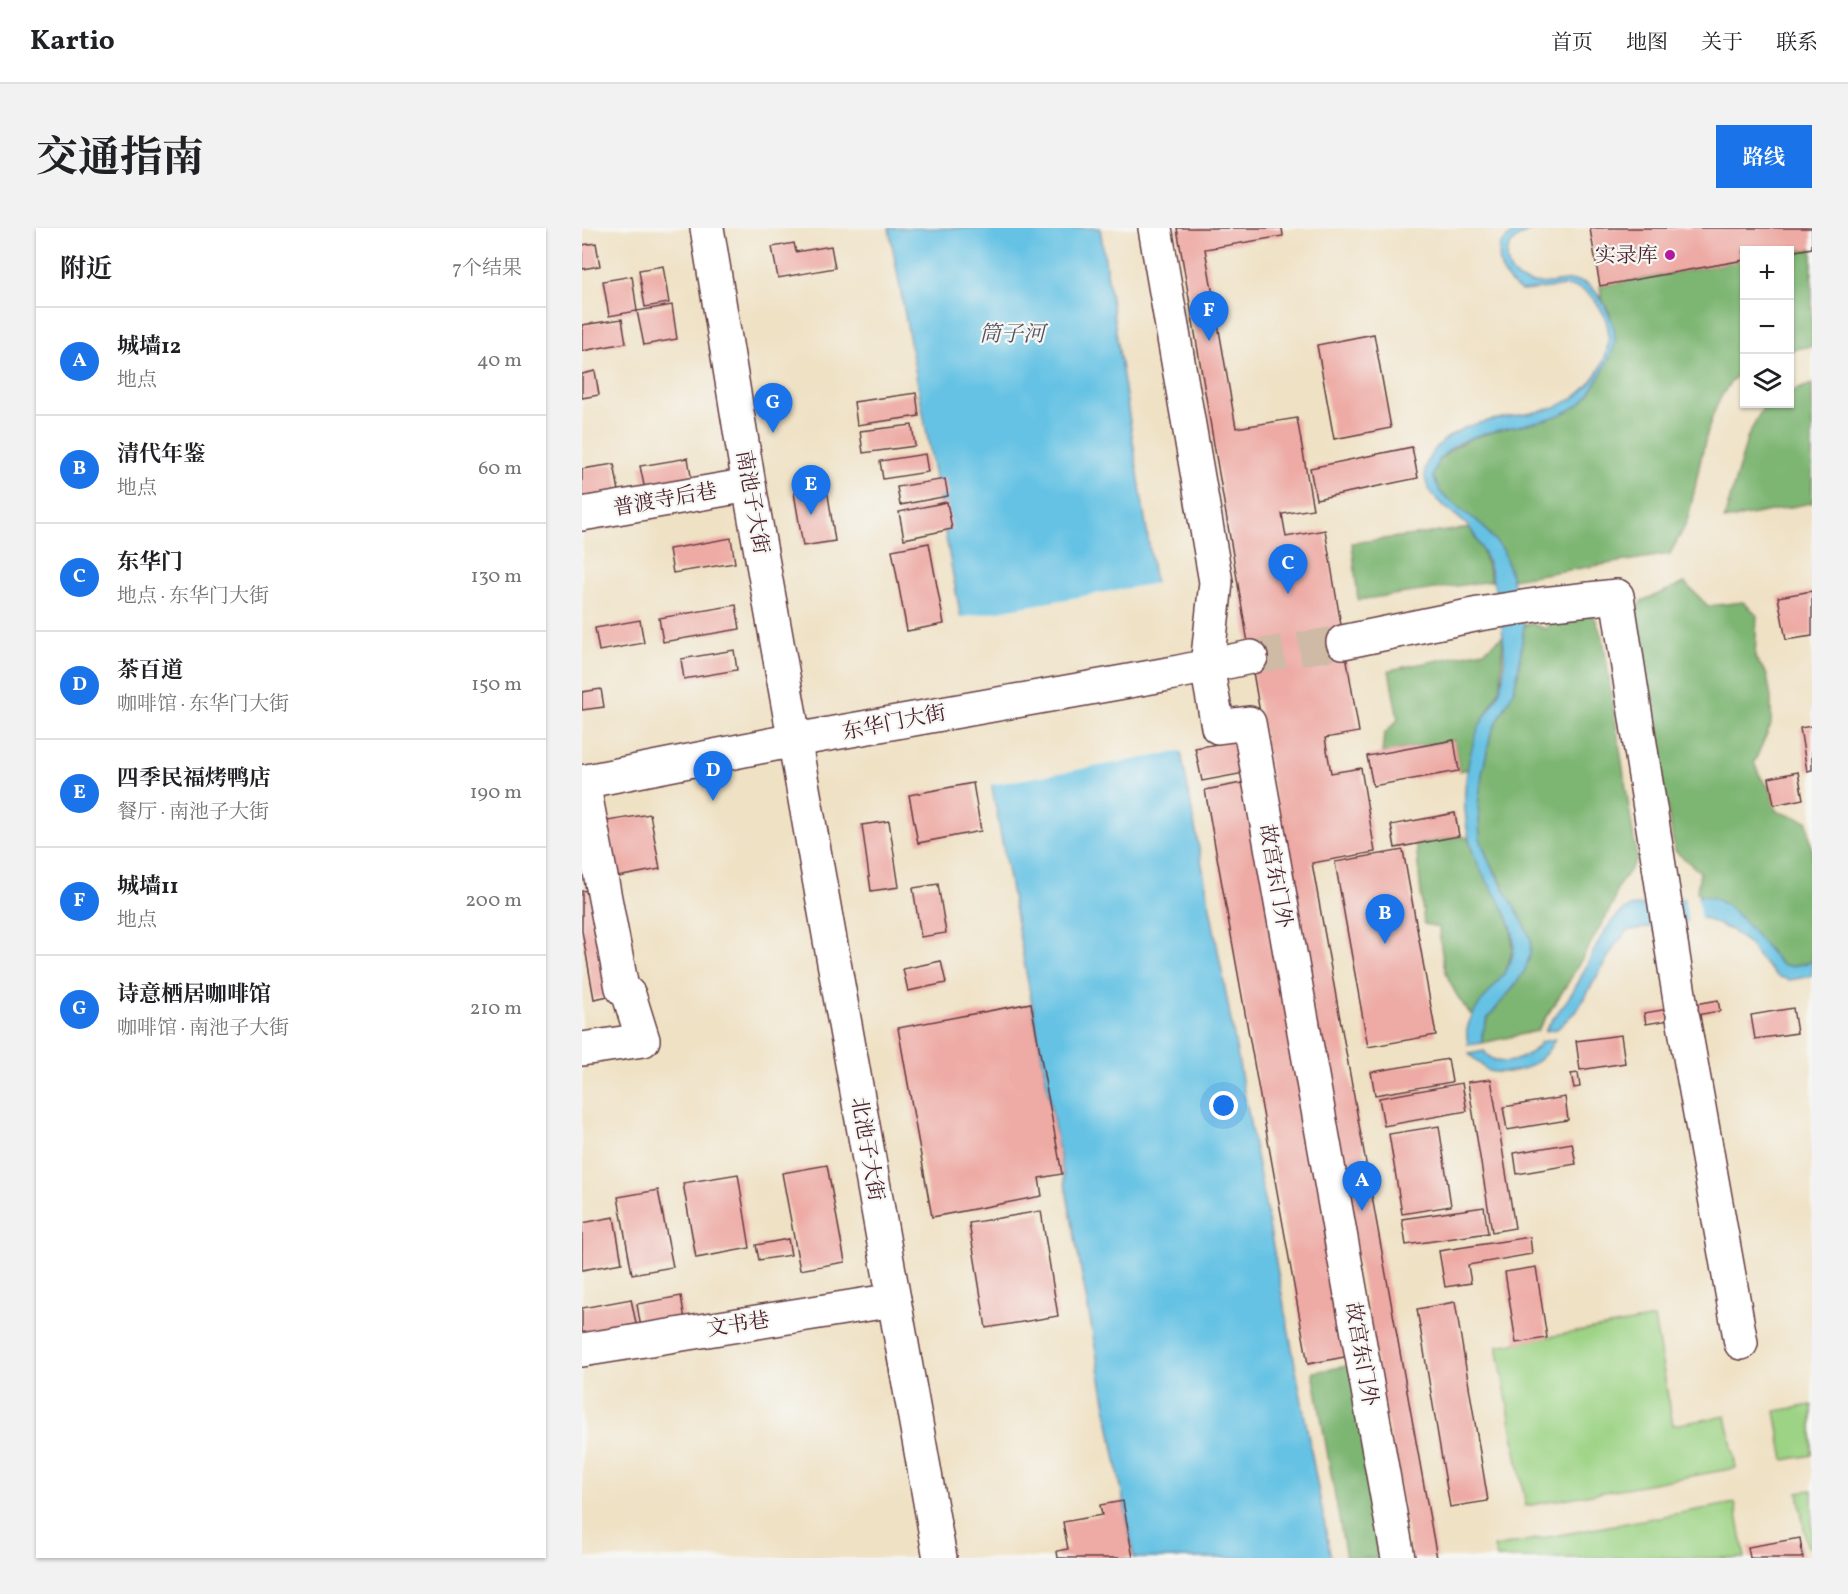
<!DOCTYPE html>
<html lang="zh">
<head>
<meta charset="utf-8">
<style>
  body { margin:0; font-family:Vollkorn,"Noto Serif SC",serif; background:#f2f2f2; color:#202124 }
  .controls { position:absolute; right:18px; top:18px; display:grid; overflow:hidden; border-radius:0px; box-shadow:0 2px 4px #0004 }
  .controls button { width:54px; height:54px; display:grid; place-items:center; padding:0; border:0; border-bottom:2px solid #e0e0e0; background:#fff; color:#202124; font:30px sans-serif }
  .you { position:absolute; left:642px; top:878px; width:21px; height:21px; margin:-15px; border:4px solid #fff; border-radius:50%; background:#1a73e8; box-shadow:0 0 0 9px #1a73e833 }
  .badge { display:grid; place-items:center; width:39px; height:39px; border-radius:50%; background:#1a73e8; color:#fff; font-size:20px; font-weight:700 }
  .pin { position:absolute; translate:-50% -50px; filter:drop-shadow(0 2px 3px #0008) }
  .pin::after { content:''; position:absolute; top:32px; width:21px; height:18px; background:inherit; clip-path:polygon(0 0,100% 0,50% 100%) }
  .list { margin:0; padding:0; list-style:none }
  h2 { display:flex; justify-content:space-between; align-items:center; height:78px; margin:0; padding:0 24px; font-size:26px }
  h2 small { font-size:20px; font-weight:400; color:#757577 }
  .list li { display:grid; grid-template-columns:39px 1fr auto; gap:18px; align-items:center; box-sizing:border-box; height:108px; padding:0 24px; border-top:2px solid #e0e0e0 }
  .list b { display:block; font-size:22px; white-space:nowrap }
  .list p { margin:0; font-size:20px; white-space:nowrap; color:#757577 }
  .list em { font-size:20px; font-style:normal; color:#757577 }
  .icon { flex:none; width:33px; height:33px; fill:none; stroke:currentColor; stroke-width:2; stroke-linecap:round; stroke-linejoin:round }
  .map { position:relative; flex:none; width:1230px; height:1330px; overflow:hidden; border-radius:0px }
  header { display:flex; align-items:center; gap:36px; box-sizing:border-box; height:84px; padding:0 30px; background:#fff; border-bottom:2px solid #e0e0e0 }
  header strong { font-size:28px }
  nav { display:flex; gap:33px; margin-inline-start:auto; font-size:21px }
  .intro { display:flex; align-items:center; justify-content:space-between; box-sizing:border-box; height:144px; padding:0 36px }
  h1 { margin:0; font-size:42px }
  .button { padding:15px 27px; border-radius:0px; background:#1a73e8; color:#fff; font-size:21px; font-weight:700 }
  main { display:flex; gap:36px; padding:0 36px }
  aside { flex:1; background:#fff; border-radius:0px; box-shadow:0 2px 4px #0004 }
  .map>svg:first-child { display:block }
  .green { fill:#9cd384; stroke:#737958; stroke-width:1.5 }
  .forest { fill:#7db572; stroke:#646a4e; stroke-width:1.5 }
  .water { fill:#66c2e4; stroke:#587088; stroke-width:1.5 }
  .pier { fill:#efe1c4 }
  .building { fill:#eeaaa4 }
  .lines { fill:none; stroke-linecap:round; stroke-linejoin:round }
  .minor-tunnel { stroke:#cebaa5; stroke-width:33; stroke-dasharray:33 16; stroke-linecap:butt }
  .minor-casing { stroke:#633c42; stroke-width:36 }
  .major-casing { stroke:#633c42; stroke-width:36 }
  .minor { stroke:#fff; stroke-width:33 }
  .major { stroke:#fff; stroke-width:33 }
  .poi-dot { fill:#b5179e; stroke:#f6f6f2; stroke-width:2 }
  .labels { text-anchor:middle; stroke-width:4.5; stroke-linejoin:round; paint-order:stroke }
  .poi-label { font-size:21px; fill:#4a1f2b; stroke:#f6f6f2; text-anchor:end }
  .street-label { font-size:21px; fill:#4a1f2b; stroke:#f6f6f2 }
  .water-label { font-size:22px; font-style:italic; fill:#525062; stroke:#f6f6f2 }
</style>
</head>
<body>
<header>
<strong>Kartio</strong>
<nav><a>首页</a><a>地图</a><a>关于</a><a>联系</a></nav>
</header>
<div class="intro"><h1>交通指南</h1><a class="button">路线</a></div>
<main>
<aside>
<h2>附近<small>7个结果</small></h2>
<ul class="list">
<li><span class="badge">A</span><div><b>城墙12</b><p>地点</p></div><em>40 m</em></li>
<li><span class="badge">B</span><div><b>清代年鉴</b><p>地点</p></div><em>60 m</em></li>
<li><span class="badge">C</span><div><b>东华门</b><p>地点 · 东华门大街</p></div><em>130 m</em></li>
<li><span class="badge">D</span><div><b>茶百道</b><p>咖啡馆 · 东华门大街</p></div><em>150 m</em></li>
<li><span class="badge">E</span><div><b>四季民福烤鸭店</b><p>餐厅 · 南池子大街</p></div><em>190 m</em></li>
<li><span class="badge">F</span><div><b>城墙11</b><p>地点</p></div><em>200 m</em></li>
<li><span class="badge">G</span><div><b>诗意栖居咖啡馆</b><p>咖啡馆 · 南池子大街</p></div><em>210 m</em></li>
</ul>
</aside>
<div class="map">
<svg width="1230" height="1330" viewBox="0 0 1230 1330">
  <rect width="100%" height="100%" fill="#f6f6f2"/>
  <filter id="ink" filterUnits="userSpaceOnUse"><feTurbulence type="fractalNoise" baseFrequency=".0167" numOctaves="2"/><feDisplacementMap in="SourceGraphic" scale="12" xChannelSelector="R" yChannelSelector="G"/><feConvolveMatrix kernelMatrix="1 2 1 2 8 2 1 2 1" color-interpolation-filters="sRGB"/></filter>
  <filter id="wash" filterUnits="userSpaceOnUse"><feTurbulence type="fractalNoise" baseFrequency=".008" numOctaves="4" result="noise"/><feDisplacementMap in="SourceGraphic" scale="24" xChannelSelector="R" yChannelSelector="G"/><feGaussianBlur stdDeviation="1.35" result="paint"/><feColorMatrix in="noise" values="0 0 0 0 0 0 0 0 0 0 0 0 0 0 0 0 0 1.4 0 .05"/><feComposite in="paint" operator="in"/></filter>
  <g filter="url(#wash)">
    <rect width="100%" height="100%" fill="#efe1c4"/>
    <!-- green -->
    <g class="green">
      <path d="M1072,1090l19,107 53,-9 10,52 -210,38 -29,-160z"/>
      <path d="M1230,1177v50l-28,5 -9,-49z"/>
      <path d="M1230,1262v56l-5,1 -9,-55z"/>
      <path d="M1153,1275l10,55h-248l-3,-11z"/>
    </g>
    <!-- forest -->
    <g class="forest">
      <path d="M1230,20v98l-22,4v-98z"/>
      <path d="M1162,32v109c-41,32 -43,105 -57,152 -4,11 -12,22 -17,33l-158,25 -9,-29 -24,-28 -15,-10 -23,-19 -8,-17 6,-15 10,-10 22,-13 97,-27 42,-53v-44l-8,-15 -2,-13z"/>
      <path d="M1230,156v119l-88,17 24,-84 17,-32h25v-12z"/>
      <path d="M888,300l12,22 10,31 -134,19 -6,-57z"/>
      <path d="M1103,355l23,23 35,-4 14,13 -2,43 12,16 4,24v26l-17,39 7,15 9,10 6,23 31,10 5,30v111l-20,4 -10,-1 -65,-65 -15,-4 -5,-4 3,-20 -25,-21 -42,-233 8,-17z"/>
      <path d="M995,380l18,10 8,22 34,219 -20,29 -4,16 -45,79 -31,48 -55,12c-1,-28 26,-53 43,-73l-23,-88 -13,-20 -9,-24 -2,-33 4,-31 9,-41 22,-41 5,-19 6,-48 8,-1 14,5 5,-11z"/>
      <path d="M921,408l-2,51 -22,40 -11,42 -9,2 -5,-31 -72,13 2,-19 14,-14 -9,-50 95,-19z"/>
      <path d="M877,608l9,2c4,10 7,22 12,31 20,34 45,62 25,103 -8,16 -24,28 -32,45 -26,-30 -31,-50 -34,-90l-15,-3 -8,-80z"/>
      <path d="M775,1136l35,194h-46l-33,-186z"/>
    </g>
    <!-- water -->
    <g class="water">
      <path d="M307,0h211l81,524 150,806h-197z"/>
      <path d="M936,0h17c-7,4 -18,8 -23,15 -10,13 -4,32 11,38 35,12 59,-22 83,27 6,11 10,21 9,34 -2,12 -9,23 -15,34 -5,8 -11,20 -18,26 -39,32 -111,18 -142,57 -3,5 -5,12 -7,17l8,17 23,19 15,10 24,28 9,29 12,46 -6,48 -5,19 -22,41 -9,41 -4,31 2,33 9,24 35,62 7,16 -1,15 -5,15 -9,14 -29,35 -5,15v9l-14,2c0,-4 -2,-10 -1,-15 5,-28 40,-48 46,-77 6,-32 -21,-60 -34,-86 -9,-18 -13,-38 -14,-58 -2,-23 5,-63 15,-84 6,-12 18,-25 21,-39 4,-15 4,-35 2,-50 -2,-22 -11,-68 -21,-87 -4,-7 -8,-16 -13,-22 -17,-18 -46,-28 -44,-57 0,-8 6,-16 11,-22 37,-42 103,-22 143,-54 26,-21 40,-59 20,-88 -5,-7 -11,-14 -19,-17 -17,-7 -41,2 -59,2 -19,-13 -24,-25 -21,-46z"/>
      <path d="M1120,668c5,1 11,2 15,4 23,10 47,47 65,65l10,1 20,-4v14l-23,4 -12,-4 -19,-19 -8,-12 -19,-15 -27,-12 -72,12 -6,2 -11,13 -37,64 -21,20 -12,2c9,-16 21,-27 30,-43 15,-24 28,-69 55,-81z"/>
      <path d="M973,811c-13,27 -38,37 -67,32l-19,-17 15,-3c14,21 46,8 57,-9z"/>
    </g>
    <!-- pier -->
    <g class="pier">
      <path d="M575,355l27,168 -194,34 -31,-167z"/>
      <path d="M1115,666l4,28 -13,2 -4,-28z"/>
    </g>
    <g id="blocks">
      <!-- building -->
      <g class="building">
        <path d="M595,0h105l1,8 -78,13 31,179 61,-10 16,91 -31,5 4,23 39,-7 34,202 -34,6 6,35 30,-5 14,84 -63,11 125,695h-25l-146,-810z"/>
        <path d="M1013,0h217v20l-22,4 -46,-2v10l-144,26 -10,-57z"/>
        <path d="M14,15l4,23 -18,3v-24z"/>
        <path d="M212,15l2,9 35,-6 4,22 -57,10 -6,-31z"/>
        <path d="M81,38l6,37 -24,4 -6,-37z"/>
        <path d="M50,48l5,35 -28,5 -6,-35z"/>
        <path d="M90,77l5,34 -33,6 -7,-34z"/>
        <path d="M40,91l4,24 -44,8v-26z"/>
        <path d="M792,106l17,94 -57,11 -17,-94z"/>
        <path d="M13,143l4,24 -17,3v-24z"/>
        <path d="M334,165l3,23 -62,9 -3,-23z"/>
        <path d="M330,197l3,21 -52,7 -3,-22z"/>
        <path d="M830,219l6,31 -102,21 -6,-31z"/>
        <path d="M343,226l3,18 -45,7 -3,-18z"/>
        <path d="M106,230l4,24 -47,8 -5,-24z"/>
        <path d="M32,236l5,27 -37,6v-28z"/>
        <path d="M363,251l3,17 -48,9 -3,-18z"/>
        <path d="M245,260l8,53 -32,5 -9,-53z"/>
        <path d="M365,274l5,27 -48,10 -5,-27z"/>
        <path d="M149,310l4,25 -62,10 -4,-24z"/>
        <path d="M347,315l15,81 -37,7 -15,-81z"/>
        <path d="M1230,363v45l-26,4 -8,-43z"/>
        <path d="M154,377l4,24 -77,13 -4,-24z"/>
        <path d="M58,392l4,23 -45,8 -4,-23z"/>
        <path d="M152,422l3,20 -53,9 -3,-20z"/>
        <path d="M19,461l3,18 -22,3v-18z"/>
        <path d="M1230,498v44l-5,1 -7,-43z"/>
        <path d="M662,511l6,33 -48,9 -7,-33z"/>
        <path d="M872,512l5,31 -86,15 -6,-30z"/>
        <path d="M1216,544l5,27 -29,6 -5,-27z"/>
        <path d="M670,553l103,574 -47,9 -103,-574z"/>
        <path d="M391,555l8,48 -63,12 -9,-48z"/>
        <path d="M873,585l4,23 -64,12 -4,-23z"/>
        <path d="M68,586l10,55 -43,8 -10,-56z"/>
        <path d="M307,593l10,66 -28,4 -9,-66z"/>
        <path d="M821,622l33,185 -68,12 -33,-185z"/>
        <path d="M356,656l8,49 -25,4 -8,-49z"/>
        <path d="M13,661l19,106 -20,4 -12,-68v-40z"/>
        <path d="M359,733l5,22 -38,8 -5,-22z"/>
        <path d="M1136,772l2,11 -23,4 -2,-11z"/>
        <path d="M449,775l31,171 -23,4 3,18 -110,21 -34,-189z"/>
        <path d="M1211,780l4,25 -42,6 -4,-24z"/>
        <path d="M1086,781l2,11 -24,4 -2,-11z"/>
        <path d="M1039,807l4,28 -45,7 -4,-29z"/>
        <path d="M866,831l4,23 -77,13 -4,-23z"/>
        <path d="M996,845l2,14 -6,1 -3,-14z"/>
        <path d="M909,851l24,149 -23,4 -24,-150z"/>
        <path d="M880,855l5,28 -83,15 -5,-28z"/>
        <path d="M983,869l3,23 -61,10 -4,-23z"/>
        <path d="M857,898l12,80 -49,8 -13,-80z"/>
        <path d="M990,915l4,21 -59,10 -3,-21z"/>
        <path d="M245,937l18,97 -45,8 -18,-97z"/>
        <path d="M156,946l12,74 -54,10 -13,-75z"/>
        <path d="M76,962l15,77 -41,7 -14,-77z"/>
        <path d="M902,979l4,26 -82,12 -4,-26z"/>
        <path d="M459,983l17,105 -72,12 -17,-105z"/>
        <path d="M32,989l8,46 -40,7v-47z"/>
        <path d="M948,1009l2,17 -64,11 3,18 -26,4 -6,-36z"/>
        <path d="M206,1011l3,16 -32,5 -3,-15z"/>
        <path d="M954,1039l11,71 -31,5 -11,-71z"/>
        <path d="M99,1068l4,24 -44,8 -4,-24z"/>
        <path d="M49,1071l7,34 -56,11v-36z"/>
        <path d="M873,1074l33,199 -38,6 -33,-198z"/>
        <path d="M541,1273l10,57h-75l-1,-7 11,-2 -5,-27 39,-7 -2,-10z"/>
        <path d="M1218,1310l3,20h-53l-2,-11z"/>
      </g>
    </g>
  </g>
  <g filter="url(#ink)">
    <use href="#blocks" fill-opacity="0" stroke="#633c42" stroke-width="1.5"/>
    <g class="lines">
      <!-- minor-tunnel -->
      <path class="minor-tunnel" d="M669,429l92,-15"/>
      <defs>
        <g id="minor">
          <path d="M125,0l42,257 191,1073"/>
          <path d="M573,0l61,354 -9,84 11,61 31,-4 149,835"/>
          <path d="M0,286l167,-29"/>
          <path d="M761,414l136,-28 64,-10 74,-8 64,411"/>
          <path d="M213,512l379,-67 77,-16"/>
          <path d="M1101,790l58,325"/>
          <path d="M0,821l61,-9 -14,-45 -7,-7 -39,-206"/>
          <path d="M0,1122l312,-50"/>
        </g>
        <path id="major" d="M0,554l213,-42"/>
      </defs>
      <!-- minor casing -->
      <use href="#minor" class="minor-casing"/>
      <!-- major casing -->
      <use href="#major" class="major-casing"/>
      <!-- minor -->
      <use href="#minor" class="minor"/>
      <!-- major -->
      <use href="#major" class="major"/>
    </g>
  </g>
  <!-- markers -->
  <circle class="poi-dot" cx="1088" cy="27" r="6"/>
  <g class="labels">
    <!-- poi labels -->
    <g class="poi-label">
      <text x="1076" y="34">实录库</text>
    </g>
    <!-- street labels -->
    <g class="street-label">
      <text transform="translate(83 271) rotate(-10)" y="7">普渡寺后巷</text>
      <text transform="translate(171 274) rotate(80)" y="7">南池子大街</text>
      <text transform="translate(312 494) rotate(-11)" y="7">东华门大街</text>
      <text transform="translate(694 648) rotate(80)" y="7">故宫东门外</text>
      <text transform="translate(286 921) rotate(80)" y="7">北池子大街</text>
      <text transform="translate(156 1096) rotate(-9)" y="7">文书巷</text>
      <text transform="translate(780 1126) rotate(80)" y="7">故宫东门外</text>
    </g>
    <!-- water labels -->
    <g class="water-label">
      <text x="430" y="113">筒子河</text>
    </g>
  </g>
</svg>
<div class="controls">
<button>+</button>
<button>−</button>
<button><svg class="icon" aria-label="layers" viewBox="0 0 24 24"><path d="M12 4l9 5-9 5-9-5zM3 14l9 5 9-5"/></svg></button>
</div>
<div class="you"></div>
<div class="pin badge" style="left:780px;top:983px">A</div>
<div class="pin badge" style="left:803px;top:716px">B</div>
<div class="pin badge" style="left:706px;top:366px">C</div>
<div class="pin badge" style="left:131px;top:573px">D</div>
<div class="pin badge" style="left:229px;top:287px">E</div>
<div class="pin badge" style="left:627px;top:113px">F</div>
<div class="pin badge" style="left:191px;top:205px">G</div>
</div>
</main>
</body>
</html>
